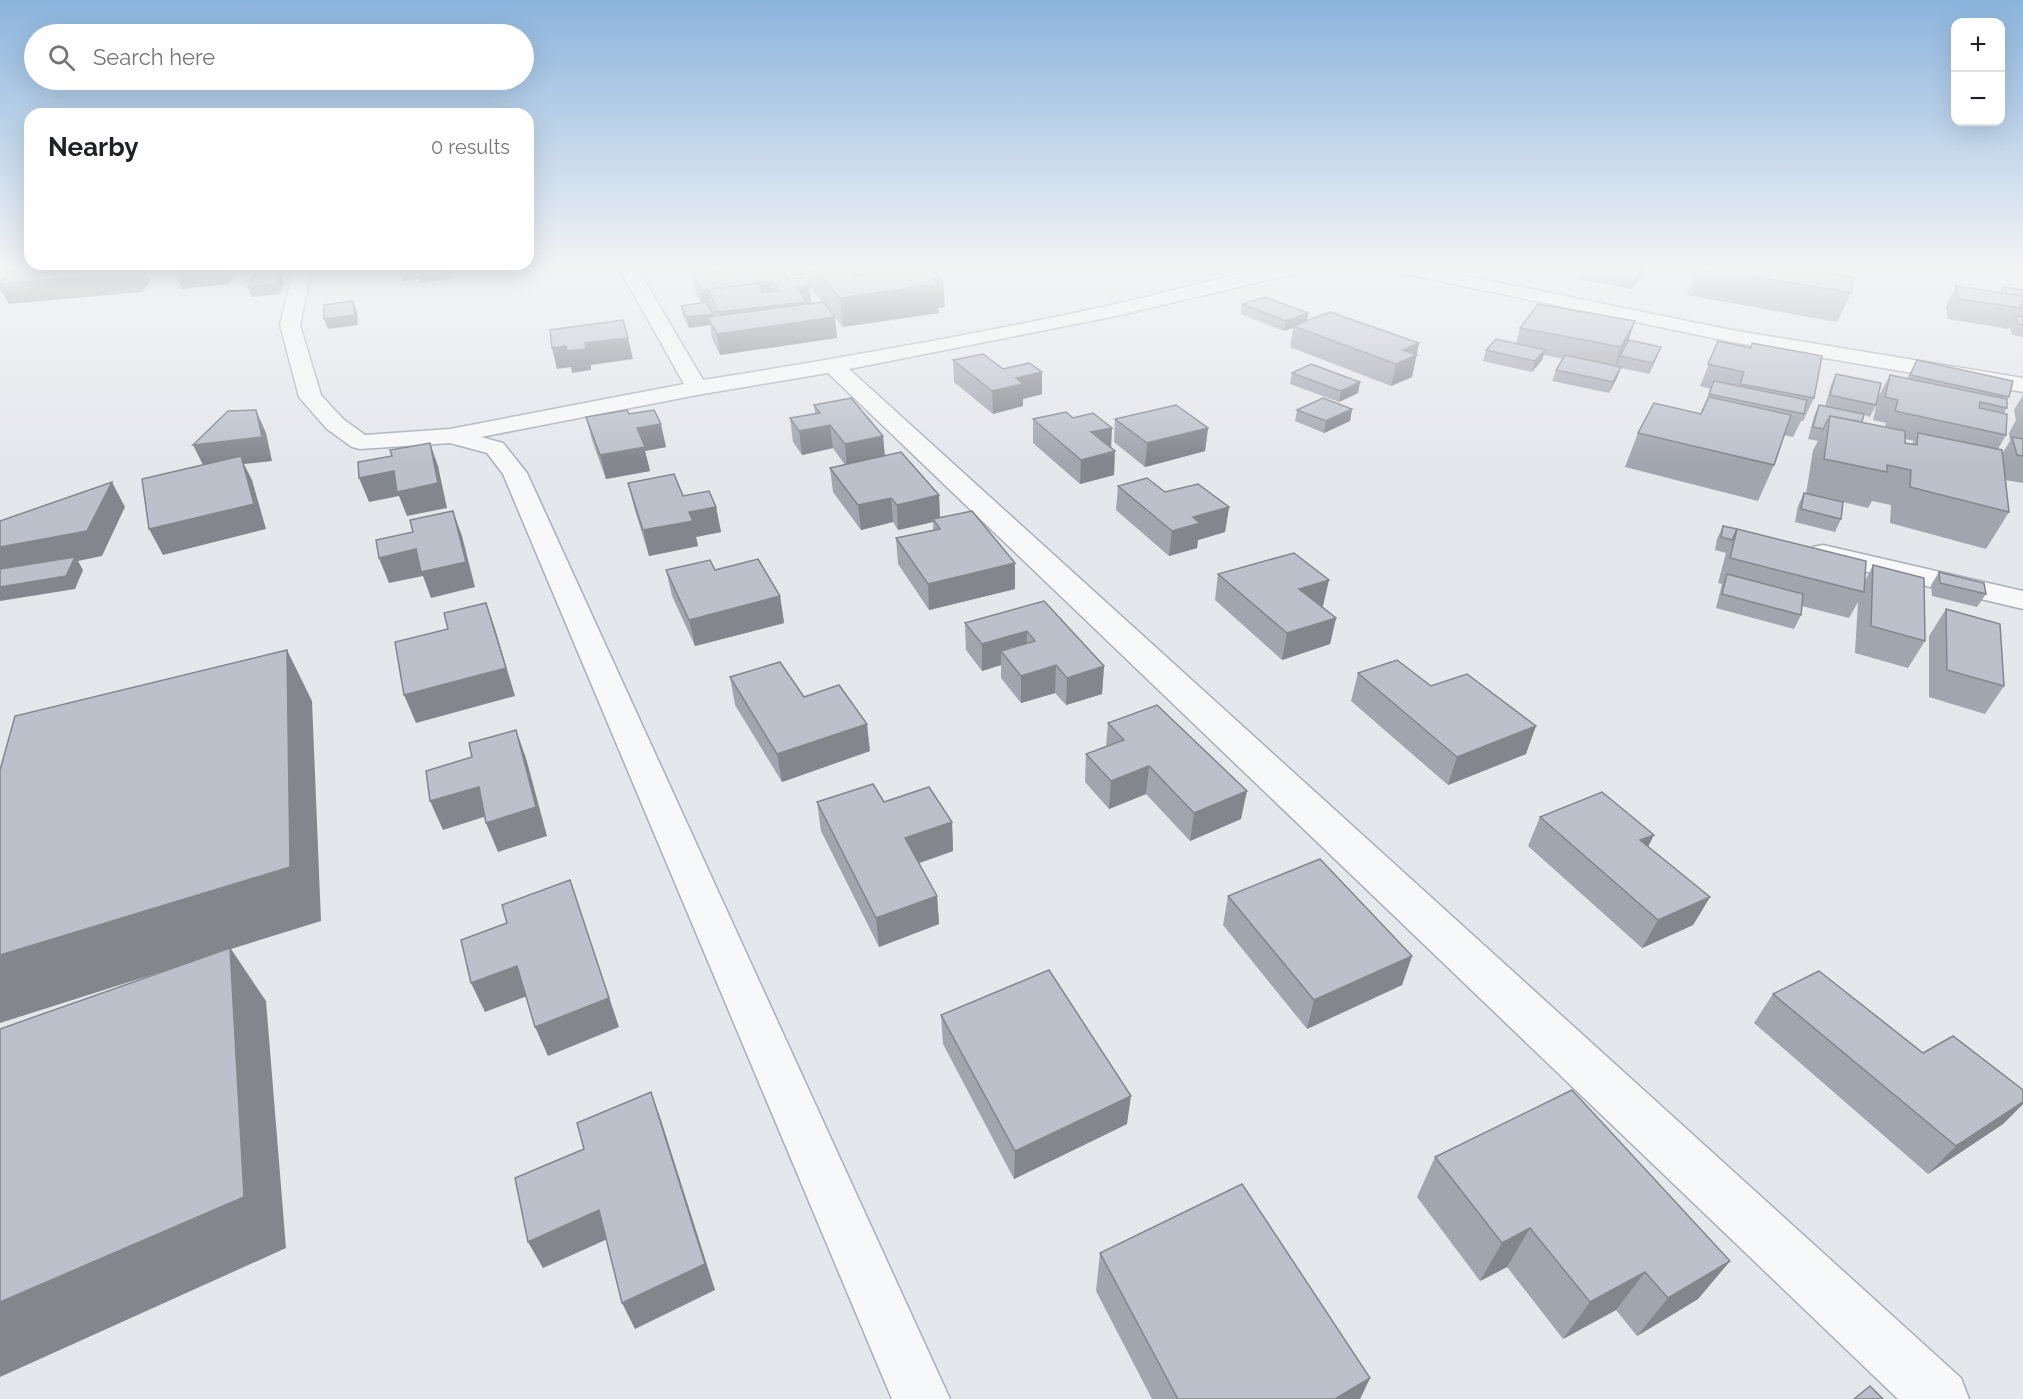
<!DOCTYPE html>
<html lang="en">
<head>
<meta charset="utf-8">
<style>
  body { margin:0; font-family:Raleway,sans-serif; background:#f6f6f6; color:#202124 }
  .controls { position:absolute; right:18px; top:18px; display:grid; overflow:hidden; border-radius:12px; box-shadow:0 6px 24px #0002 }
  .controls button { width:54px; height:54px; display:grid; place-items:center; padding:0; border:0; border-bottom:2px solid #e0e0e0; background:#fff; color:#202124; font:30px sans-serif }
  .list { margin:0; padding:0; list-style:none }
  h2 { display:flex; justify-content:space-between; align-items:center; height:78px; margin:0; padding:0 24px; font-size:26px }
  h2 small { font-size:20px; font-weight:400; color:#757577 }
  .icon { flex:none; width:33px; height:33px; fill:none; stroke:currentColor; stroke-width:2; stroke-linecap:round; stroke-linejoin:round }
  .map { position:relative; flex:none; width:2023px; height:1399px; overflow:hidden }
  .search { position:absolute; background:#fff; box-shadow:0 6px 24px #0002; left:24px; top:24px; width:510px; height:66px; display:flex; align-items:center; gap:15px; box-sizing:border-box; padding:0 21px; border-radius:33px; color:#757577; font-size:22px }
  .panel { position:absolute; background:#fff; box-shadow:0 6px 24px #0002; left:24px; top:108px; width:510px; height:162px; border-radius:18px }
  .map>svg:first-child { display:block }
  .lines { fill:none; stroke-linecap:round; stroke-linejoin:round }
  .street-casing { stroke:#a9aeb7; stroke-width:3 }
  .street { fill:#f7f8fa; fill-rule:evenodd }
  .wall { fill:#a1a5ae; fill-rule:evenodd }
  .shaded-wall { fill:#83868d }
  .building { fill:#bbc0ca; stroke:#83868d; stroke-width:1.5; fill-rule:evenodd }
</style>
</head>
<body>
<div class="map">
<svg width="2023" height="1399" viewBox="0 0 2023 1399">
  <rect width="100%" height="100%" fill="#e4e7ec"/>
  <g class="lines">
    <defs>
      <g id="street">
        <path d="M0,266h18l-3,4 -15,2z"/>
        <path d="M294,266h18l-12,59 21,70 22,24 22,16 85,-6 234,-45 -66,-118h18l67,114c139,-22 276,-46 413,-76 65,-14 131,-38 197,-38l-3,4 -194,46 -267,53 1112,1009 8,21h-71l-1070,-1026 -131,22 -216,42 22,6 24,30 423,926h-58l-389,-925 -16,-21 -37,-10 -90,6 -8,-2 -25,-18 -28,-32 -19,-72z"/>
        <path d="M1382,266h34l316,64 291,48v14l-291,-50 -341,-71z"/>
        <path d="M1823,545l200,46v18l-210,-50 -4,-6 4,-6z"/>
      </g>
    </defs>
    <!-- street casing -->
    <use href="#street" class="street-casing"/>
    <!-- street -->
    <use href="#street" class="street"/>
  </g>
  <!-- wall -->
  <g class="wall">
    <path d="M786,266h144l15,41 -7,1 1,5 -96,14 -8,-9 2,20 -117,17 -8,-17 -2,-13 -21,3 -6,-12 -2,-10 20,-3 -5,-9 -3,-20 94,5 20,4 -1,-8 -13,1zM809,286l13,16 -11,1z"/>
    <path d="M1581,266h67l-16,23 -56,-10z"/>
    <path d="M1698,266l105,2 48,25 -14,29 -150,-27z"/>
    <path d="M1948,266h37l-3,5z"/>
    <path d="M1956,286l44,6 3,-5 20,3v47l-11,-2 -2,-8 -1,2 -61,-10 -2,-13z"/>
    <path d="M1242,304l66,9 -1,8 112,22 -7,34 -21,9 -101,-39 3,-19 -9,3 -43,-17z"/>
    <path d="M1635,321l-7,20 29,16 -8,17 -28,-6 -4,10 -8,15 -57,-12 4,-11 7,-11 -19,-4 -2,5 -10,12 -49,-11 3,-11 30,-7 4,-15z"/>
    <path d="M1718,341l96,57 -11,23h-2l-8,16 -9,-2 -10,30 -16,36 -133,-34 13,-34 62,-19 11,-25 -11,-3z"/>
    <path d="M953,360l50,9 39,25 -19,5v7l-30,8 -39,-32z"/>
    <path d="M1917,360l92,37 -2,2v9l-3,5 2,22 -8,14 4,5 8,-13 -1,-8 7,-13 -2,-10 9,-15v88l-18,-3 4,32 -23,37 -96,-26 1,-18 -19,-4 -4,7 -25,-6 -2,17 -6,13 -40,-10 3,-16 6,-13 2,1 7,-44 5,-9 -10,-2 6,-23 5,-11 6,1 6,-21 5,-11 40,31 -6,12 -6,-2 -2,7 23,5 1,-4 -13,-3 5,-23 12,-22 17,4zM1905,439l9,2 -2,3 -7,-1z"/>
    <path d="M1292,373l68,9 -2,11 -19,9 -49,-18z"/>
    <path d="M814,405l69,31 2,20 54,39 1,23 75,71 -86,21 -31,-46 -2,-26 37,-8v-8l-35,8 -5,-8 -32,8 -28,-38 -3,-24 15,-3 -12,-17 -31,7 -9,-13 -3,-24 25,-5z"/>
    <path d="M1352,409l-2,12 -26,12 -29,-12 2,-11z"/>
    <path d="M629,414l37,33 -21,4 5,20 -44,8 -14,-39 -6,-23z"/>
    <path d="M1033,419l78,29 3,27 -34,9 -47,-41z"/>
    <path d="M1115,419l93,9 -3,23 -60,16 -31,-25z"/>
    <path d="M628,483l55,13 33,11 5,25 -25,5 2,9 -49,10 -15,-49z"/>
    <path d="M1118,486l47,6 64,15 -4,25 -27,8 -1,8 -28,8 -53,-46z"/>
    <path d="M1723,526l142,55 8,-16 52,76 -17,27 -53,-15 3,-51 -9,16 -47,-12 -1,9 -7,14 -78,-21 6,-24 -4,-1 8,-30 -11,-3 2,-11z"/>
    <path d="M666,570h49l65,26 4,27 -89,23 -23,-50z"/>
    <path d="M1939,572l47,22 -9,13 -45,-11 -1,-11z"/>
    <path d="M1218,574l105,32h-1l14,12 -6,26 -48,16 -67,-60z"/>
    <path d="M1044,601l60,65 -2,28 -36,11 -11,-12 -34,10 -20,-25v-13l-19,6 -16,-21 -1,-27z"/>
    <path d="M1946,609l58,77 -19,28 -56,-17v-61z"/>
    <path d="M1358,673l73,13 95,68 -78,31 -97,-84z"/>
    <path d="M730,677l74,20 66,54 -88,31 -47,-77z"/>
    <path d="M1108,723l133,96 -51,22 -44,-47 -37,15 -24,-27 1,-28 20,-8z"/>
    <path d="M817,802h67l68,20 1,29 -34,12 18,33 2,28 -60,23 -58,-116z"/>
    <path d="M1540,817l108,30 62,50 -17,28 -51,23 -114,-102z"/>
    <path d="M1228,896l184,60 -10,29 -95,44 -84,-104z"/>
    <path d="M1773,994l150,59 100,37v14l-20,20 -75,50 -174,-151z"/>
    <path d="M941,1015l186,109 -113,55 -71,-135z"/>
    <path d="M1435,1157l295,104 -32,38 -61,37 -21,-26 -53,29 -56,-72 -27,14 -63,-84z"/>
    <path d="M1100,1253l270,125 -10,21h-208l-56,-108z"/>
  </g>
  <!-- shaded-wall -->
  <g class="shaded-wall">
    <path d="M138,266h5l7,15 -8,11 -133,12 -9,-15v-5z"/>
    <path d="M211,266h27l-9,18 -47,5 -9,-19z"/>
    <path d="M389,266h60l2,13 -31,4 -1,-4 -16,2 -3,-8h-8z"/>
    <path d="M531,266h27l-27,3z"/>
    <path d="M792,266h13l1,9 -13,1z"/>
    <path d="M813,266h43l2,21z"/>
    <path d="M1641,266h7l-16,23 7,-19z"/>
    <path d="M280,273l4,10 -4,11 -28,3 -4,-10z"/>
    <path d="M943,278l2,29 -7,1 1,5 -96,14 -3,-29z"/>
    <path d="M772,281l3,20 -64,-12z"/>
    <path d="M809,286l3,20 23,11 2,21 -117,17 -3,-21 4,-1 -3,-21 80,-24z"/>
    <path d="M708,289l3,20 -7,1 -3,-20z"/>
    <path d="M353,301l4,10 1,14 -30,4 -4,-10z"/>
    <path d="M1308,313l-1,11 -14,2v2l-9,3 2,-10z"/>
    <path d="M713,314l1,10 -6,-7 2,8 -21,3 -2,-11z"/>
    <path d="M1635,321l-7,21 -14,27 7,-22z"/>
    <path d="M628,338l5,21 -42,6v5l-19,3 -1,-6 -14,2 -5,-21z"/>
    <path d="M1419,343l-7,34 -21,9 5,-22 7,-14z"/>
    <path d="M1661,347l-4,10 -8,17 4,-11z"/>
    <path d="M1545,350l-3,10 -10,12 3,-11z"/>
    <path d="M1621,367l-4,11 -8,15 4,-11z"/>
    <path d="M1042,372v22l-19,5v7l-30,8 -1,-23 24,-13z"/>
    <path d="M1360,382l-2,11 -19,9 2,-11z"/>
    <path d="M1352,409l-2,12 -26,12 2,-12z"/>
    <path d="M256,410l10,23 6,28 -28,3 8,16 14,49 -103,26 -14,-26 56,-60 -12,-24z"/>
    <path d="M661,424l5,23 -21,4 5,20 -44,8 -6,-24 37,-27z"/>
    <path d="M830,425l3,23 -31,7 -3,-24z"/>
    <path d="M1112,428l-1,23 -20,-19z"/>
    <path d="M1208,428l-3,23 -60,16 2,-24z"/>
    <path d="M883,436l2,24 -38,8 -2,-24z"/>
    <path d="M430,443l8,23 9,42 -40,8 -8,-20 -30,6 -10,-24z"/>
    <path d="M1115,451l-1,24 -34,9 1,-24z"/>
    <path d="M112,482l13,25 -23,49 -24,5 5,9 -8,19 -75,12v-54z"/>
    <path d="M939,495l1,25 -7,-1v3l-35,8 -1,-25z"/>
    <path d="M891,498l2,24 -32,8 -3,-25z"/>
    <path d="M716,507l5,25 -25,5 2,9 -49,10 -6,-26 46,-18z"/>
    <path d="M1229,507l-4,25 -27,8 -1,8 -28,8 3,-25 21,-14z"/>
    <path d="M453,511l9,25 13,51 -44,11 -8,-22 -34,7 -10,-25z"/>
    <path d="M1015,563v26l-86,21 -1,-26z"/>
    <path d="M1329,580l-6,26 -29,9 5,-26z"/>
    <path d="M780,596l4,27 -89,23 -6,-26z"/>
    <path d="M486,603l9,26 20,67 -99,27 -12,-28z"/>
    <path d="M1336,618l-6,26 -48,16 5,-27z"/>
    <path d="M1027,631l-1,26 -25,-6v14l-19,6v-27z"/>
    <path d="M287,650l25,51 9,220 -90,28 35,52 20,247 -286,129v-75l230,-352 -230,73v-68z"/>
    <path d="M1056,665l-1,28 -34,10v-27z"/>
    <path d="M1104,666l-2,28 -36,11 1,-27z"/>
    <path d="M867,724l3,27 -88,31 -5,-28z"/>
    <path d="M1536,726l-10,28 -78,31 9,-28z"/>
    <path d="M516,730l10,28 21,78 -49,16 -12,-29z"/>
    <path d="M1149,766l-3,28 -37,15 2,-28z"/>
    <path d="M479,787l11,28 -47,15 -13,-29z"/>
    <path d="M1247,791l-6,28 -51,22 4,-28z"/>
    <path d="M952,822l1,29 -45,16 -3,-29z"/>
    <path d="M1654,835l-14,28v-23z"/>
    <path d="M570,880l49,147 -71,29 -13,-29z"/>
    <path d="M937,896l2,28 -60,23 -3,-29z"/>
    <path d="M1710,897l-17,28 -51,23 16,-28z"/>
    <path d="M1412,956l-10,29 -95,44 7,-29z"/>
    <path d="M517,966l13,29 -45,17 -14,-29z"/>
    <path d="M651,1092l10,28 54,170 -80,39 -13,-26z"/>
    <path d="M1131,1096l-4,28 -113,55 1,-28z"/>
    <path d="M2023,1102v2l-20,20 -75,50 28,-28z"/>
    <path d="M599,1210l13,27 -69,31 -15,-26z"/>
    <path d="M1530,1228l-23,39 -27,14 22,-38z"/>
    <path d="M1730,1261l-32,38 -61,37 31,-38z"/>
    <path d="M1645,1272l-29,38 -53,29 27,-37z"/>
    <path d="M1370,1378l-10,21h-25z"/>
  </g>
  <!-- building -->
  <g class="building">
    <path d="M17,266h121l-5,6 -133,12v-2z"/>
    <path d="M175,266h36l-38,4z"/>
    <path d="M761,266h17l9,13 16,-2 6,9 -11,2 8,14 -88,10 -10,-23 -7,1 -8,-16zM772,281l7,10 -17,2 -4,-9 -47,5z"/>
    <path d="M813,266h34l9,10 14,-2 -8,-8h68l13,12 -10,1 4,5 -97,14z"/>
    <path d="M1615,266h26l-2,4z"/>
    <path d="M1698,266h106l-1,2 52,9 -4,16 -153,-26z"/>
    <path d="M280,273l-5,11 -27,3 5,-11z"/>
    <path d="M1956,286l67,10v9h-3l1,3 -63,-9z"/>
    <path d="M2003,287l20,3v6l-21,-3z"/>
    <path d="M1265,297l43,16 -22,8 -44,-17z"/>
    <path d="M353,301l1,14 -30,4v-14z"/>
    <path d="M706,302l7,12 -26,3 -6,-11z"/>
    <path d="M823,302l12,15 -118,17 -9,-17z"/>
    <path d="M1538,304l97,17 -14,26 -101,-19z"/>
    <path d="M1330,312l89,31 -16,7 14,5 -21,9 -103,-38z"/>
    <path d="M2016,316l7,1v8l-5,-1z"/>
    <path d="M623,320l5,18 -43,5 1,6 -19,2 -1,-5 -14,2 -2,-18z"/>
    <path d="M1496,339l49,11 -10,11 -49,-11z"/>
    <path d="M1629,340l32,7 -8,16 -33,-7z"/>
    <path d="M1718,341l33,7 1,-5 70,13 -8,42 -74,-14 4,-12 -36,-8z"/>
    <path d="M983,354l20,15 26,-6 13,9 -26,6 7,6 -31,7 -39,-31z"/>
    <path d="M1565,355l56,12 -8,15 -57,-12z"/>
    <path d="M1917,360l96,21 -4,16 -99,-22z"/>
    <path d="M1311,364l49,18 -19,9 -49,-18z"/>
    <path d="M1836,374l45,9 -5,22 -46,-10z"/>
    <path d="M1890,375l117,24v9l-27,-6 -1,6 28,6 -1,21 -111,-24 3,-11 -13,-3z"/>
    <path d="M1714,381l93,19 -3,14 -95,-20z"/>
    <path d="M1709,397l82,18 -17,50 -136,-32 16,-30 47,11z"/>
    <path d="M851,398l32,38 -38,8 -15,-19 -31,6 -9,-13 30,-5 -6,-8z"/>
    <path d="M1323,398l29,11 -26,12 -29,-11z"/>
    <path d="M1176,405l32,23 -61,15 -32,-24z"/>
    <path d="M1819,405l45,9 -2,8 -32,-6 -7,13 -10,-2z"/>
    <path d="M256,410l6,27 -69,8 35,-34z"/>
    <path d="M627,410l2,4 25,-4 7,14 -24,4 8,19 -45,8 -14,-38z"/>
    <path d="M1066,412l7,6 20,-5 19,15 -21,4 24,19 -34,9 -48,-41z"/>
    <path d="M1830,416l75,15v12l12,2 1,-12 84,17 7,62 -99,-25 1,-17 -24,-5v7l-63,-13z"/>
    <path d="M2012,437l11,2v17l-6,-1z"/>
    <path d="M430,443l8,40 -41,9 -3,-21 -35,7 -1,-16 34,-6 -2,-6z"/>
    <path d="M901,452l38,43 -42,10 -6,-7 -33,7 -28,-37z"/>
    <path d="M241,456l13,48 -105,25 -7,-50z"/>
    <path d="M674,474l9,22 26,-5 7,16 -27,5 4,9 -50,9 -15,-47z"/>
    <path d="M1147,478l18,14 33,-8 31,23 -36,10 7,6 -28,8 -54,-45z"/>
    <path d="M112,482l-25,49 -87,16v-26z"/>
    <path d="M1804,493l39,9 -2,17 -40,-10z"/>
    <path d="M453,511l13,51 -45,10 -5,-23 -37,9 -3,-18 37,-8 -3,-12z"/>
    <path d="M972,511l43,52 -87,21 -32,-46 44,-9 -7,-10z"/>
    <path d="M1723,526l14,3 -5,11 -11,-3z"/>
    <path d="M1737,529l129,32 -2,31 -134,-34z"/>
    <path d="M1294,553l35,27 -30,9 37,29 -49,15 -69,-59z"/>
    <path d="M75,557l-9,19 -66,11v-18z"/>
    <path d="M758,559l22,37 -91,24 -23,-50 44,-10 5,10z"/>
    <path d="M1873,565l51,13 1,63 -54,-15z"/>
    <path d="M1939,572l45,11 2,11 -46,-11z"/>
    <path d="M1727,574l76,20 -2,21 -79,-21z"/>
    <path d="M1044,601l60,65 -37,12 -11,-13 -35,11 -20,-25 34,-10 -8,-10 -45,13 -17,-21z"/>
    <path d="M486,603l20,65 -102,27 -9,-53 53,-13 -4,-16z"/>
    <path d="M1946,609l54,15 4,62 -57,-16z"/>
    <path d="M287,650l3,217 -290,88v-185l15,-54z"/>
    <path d="M1397,660l34,26 36,-12 69,52 -79,31 -99,-84z"/>
    <path d="M780,662l24,35 35,-12 28,39 -90,30 -47,-77z"/>
    <path d="M1157,705l90,86 -53,22 -45,-47 -38,15 -25,-27 38,-14 -16,-17z"/>
    <path d="M516,730l20,77 -50,16 -7,-36 -49,14 -4,-30 46,-14 -3,-14z"/>
    <path d="M873,784l11,18 45,-15 23,35 -47,16 32,58 -61,22 -59,-116z"/>
    <path d="M1602,792l52,43 -14,5 70,57 -52,23 -118,-103z"/>
    <path d="M1320,859l92,97 -98,44 -86,-104z"/>
    <path d="M570,880l39,118 -74,29 -18,-61 -46,17 -10,-43 46,-17 -5,-18z"/>
    <path d="M230,948l14,249 -244,105v-273z"/>
    <path d="M1049,970l82,126 -116,55 -74,-136z"/>
    <path d="M1819,971l104,82 30,-17 70,54v12l-67,44 -183,-152z"/>
    <path d="M1572,1090l158,171 -62,37 -23,-26 -55,30 -60,-74 -28,15 -67,-86z"/>
    <path d="M651,1092l54,172 -83,39 -23,-93 -71,32 -13,-64 69,-29 -7,-26z"/>
    <path d="M1242,1184l128,194 -35,21h-157l-78,-146z"/>
    <path d="M1870,1386l13,13h-29z"/>
  </g>
  <!-- sky -->
  <linearGradient id="sky" x2="0" y2="1"><stop stop-color="#8bb4dd"/><stop offset="0.58" stop-color="#f3f4f6"/><stop offset="1" stop-color="#f3f4f6" stop-opacity="0"/></linearGradient>
  <rect width="2023" height="462" fill="url(#sky)"/>
</svg>
<div class="controls">
<button>+</button>
<button>−</button>
</div>
<div class="search"><svg class="icon" aria-label="search" viewBox="0 0 24 24"><circle cx="10" cy="10" r="6"/><path d="M15 15l6 6"/></svg>Search here</div>
<section class="panel">
<h2>Nearby<small>0 results</small></h2>
<ul class="list">
</ul>
</section>
</div>
</body>
</html>
